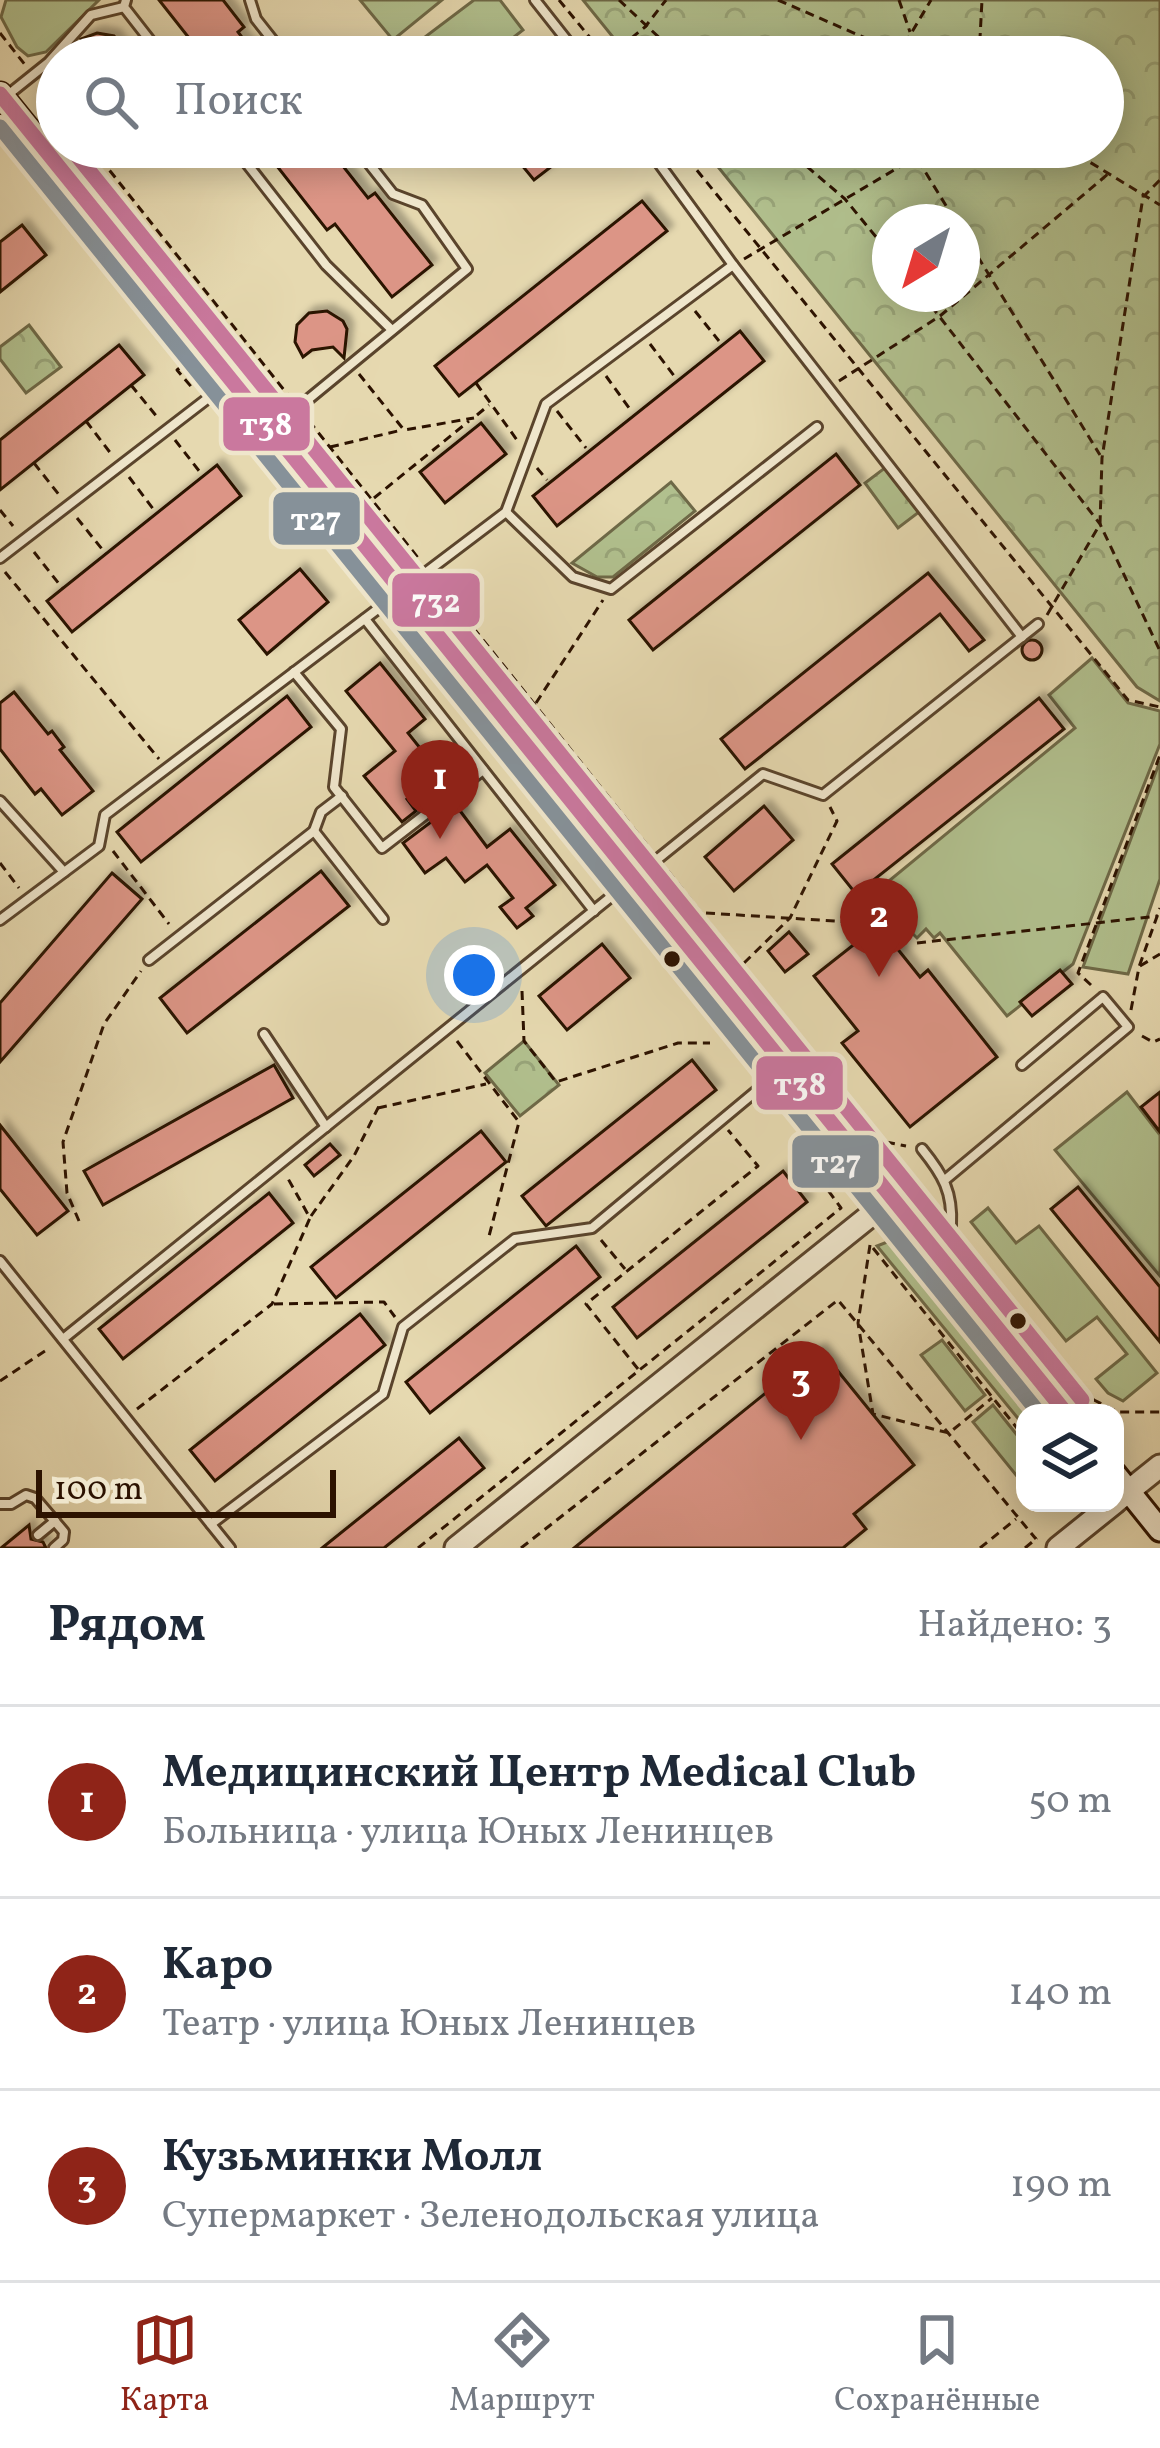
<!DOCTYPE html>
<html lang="ru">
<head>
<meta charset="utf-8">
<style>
  body { margin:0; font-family:Vollkorn,serif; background:#f2f2f3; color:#1f2937 }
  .controls { position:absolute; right:36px; bottom:36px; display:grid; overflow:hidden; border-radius:24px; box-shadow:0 6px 30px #0003 }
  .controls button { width:108px; height:108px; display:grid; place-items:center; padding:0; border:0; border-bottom:3px solid #e0e1e3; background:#fff; color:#1f2937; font:60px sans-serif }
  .compass { position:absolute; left:872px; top:204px; width:108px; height:108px; border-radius:50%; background:#fff; box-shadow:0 6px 30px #0003; rotate:218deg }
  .scale { position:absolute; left:36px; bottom:30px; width:300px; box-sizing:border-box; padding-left:12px; border:6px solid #2c1200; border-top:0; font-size:33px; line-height:42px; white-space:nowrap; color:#2c1200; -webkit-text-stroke:9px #efe6cc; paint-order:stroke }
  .you { position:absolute; left:474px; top:975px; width:42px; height:42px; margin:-30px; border:9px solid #fff; border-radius:50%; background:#1a73e8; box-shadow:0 0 0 18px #1a73e833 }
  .badge { display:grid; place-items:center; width:78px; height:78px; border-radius:50%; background:#8f2418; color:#fff; font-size:39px; font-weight:700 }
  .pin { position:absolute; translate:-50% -99px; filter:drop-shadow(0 3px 6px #0008) }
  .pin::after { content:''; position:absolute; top:63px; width:42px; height:36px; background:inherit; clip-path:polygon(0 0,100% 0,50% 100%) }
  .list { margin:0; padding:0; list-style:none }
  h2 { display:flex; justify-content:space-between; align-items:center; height:156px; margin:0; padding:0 48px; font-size:51px }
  h2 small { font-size:39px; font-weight:400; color:#747a83 }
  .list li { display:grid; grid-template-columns:78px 1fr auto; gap:36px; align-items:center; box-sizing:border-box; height:192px; padding:0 48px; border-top:3px solid #e0e1e3 }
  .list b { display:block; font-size:45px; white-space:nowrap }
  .list p { margin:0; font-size:39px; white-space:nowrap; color:#747a83 }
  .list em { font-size:39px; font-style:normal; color:#747a83 }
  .icon { flex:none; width:66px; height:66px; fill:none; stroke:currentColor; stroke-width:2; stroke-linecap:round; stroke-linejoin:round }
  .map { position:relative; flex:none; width:1160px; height:1548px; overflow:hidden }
  .search { position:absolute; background:#fff; box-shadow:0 6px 30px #0003; left:36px; right:36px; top:36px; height:132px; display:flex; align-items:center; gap:30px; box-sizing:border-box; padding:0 42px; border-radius:66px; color:#747a83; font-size:45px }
  .sheet { height:732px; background:#fff }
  nav { display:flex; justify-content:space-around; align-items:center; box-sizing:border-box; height:168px; border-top:3px solid #e0e1e3; background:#fff; font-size:33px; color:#747a83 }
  nav a { display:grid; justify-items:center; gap:6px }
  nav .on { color:#8f2418 }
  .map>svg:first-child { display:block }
  .grass { fill:#b1c08e; stroke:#6e6947; stroke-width:3 }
  .park { fill:url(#park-crowns); stroke:#6e6947; stroke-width:3; fill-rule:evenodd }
  .building { fill:#dc9586; stroke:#2c1200; stroke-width:3; filter:url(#shadow) }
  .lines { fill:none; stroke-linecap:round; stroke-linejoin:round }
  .service-casing { stroke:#5a442c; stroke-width:14 }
  .tertiary-casing { stroke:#5a442c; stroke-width:27 }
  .secondary-casing { stroke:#2c1200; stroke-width:27 }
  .path { stroke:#2c1200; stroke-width:3; stroke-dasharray:9 6; stroke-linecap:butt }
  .service { stroke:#efe6cc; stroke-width:8 }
  .tertiary { stroke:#efe6cc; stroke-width:21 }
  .secondary { stroke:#efe6cc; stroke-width:21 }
  .bus-1-casing { stroke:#efe6cc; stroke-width:24 }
  .bus-2-casing { stroke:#efe6cc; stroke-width:24 }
  .bus-3-casing { stroke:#efe6cc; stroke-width:24 }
  .bus-1 { stroke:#ca789e; stroke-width:15 }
  .bus-2 { stroke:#869199; stroke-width:15 }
  .bus-3 { stroke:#ca789e; stroke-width:15 }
  .bus-dot { fill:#2c1200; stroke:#efe6cc; stroke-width:4.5 }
  .line-badge { stroke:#efe6cc; stroke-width:4.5 }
  .badge-label { font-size:33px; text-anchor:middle; font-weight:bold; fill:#fff }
</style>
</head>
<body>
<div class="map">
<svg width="1160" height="1548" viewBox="0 0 1160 1548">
  <defs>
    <pattern id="park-crowns" width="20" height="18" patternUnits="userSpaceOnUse" patternTransform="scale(3)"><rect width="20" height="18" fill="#b1c08e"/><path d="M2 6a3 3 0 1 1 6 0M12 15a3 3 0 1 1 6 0" fill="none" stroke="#98a479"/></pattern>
    <filter id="shadow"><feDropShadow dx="6" dy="-6" stdDeviation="3" flood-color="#0004"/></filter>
  </defs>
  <rect width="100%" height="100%" fill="#e6d9b0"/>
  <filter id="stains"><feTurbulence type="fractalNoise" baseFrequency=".00167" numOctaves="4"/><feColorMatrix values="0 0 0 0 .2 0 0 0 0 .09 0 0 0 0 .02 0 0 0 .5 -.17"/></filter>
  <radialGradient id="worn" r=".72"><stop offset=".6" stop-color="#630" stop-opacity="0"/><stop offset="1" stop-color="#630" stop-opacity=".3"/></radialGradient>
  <!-- grass -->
  <g class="grass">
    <path d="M6,0h93l-53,52 -18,4 -11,-9 -16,-30z"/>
    <path d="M360,0h82l-49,40z"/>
    <path d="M474,0h26l23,30 -35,27h-74l-5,-8z"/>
    <path d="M1092,658l36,45 32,8v33l-87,220 -66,52 -67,-83 -6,5 -8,-9 -9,9 -12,-12 -25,-12 -15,5 -9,-11 219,-180 -26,-33z"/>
    <path d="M1160,761v118l-32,95 -45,-7z"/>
    <path d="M1127,1092l33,43v141l-105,-126z"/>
    <path d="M988,1208l28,35 23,-17 118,147 -34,28 -15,-8 -12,-14 31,-25 -30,-37 -31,24 -95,-119z"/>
    <path d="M887,1242l12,4 135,167h-9v14l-148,-181z"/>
    <path d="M942,1340l43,55 -20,16 -44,-56z"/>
    <path d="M993,1405l32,40v41l-52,-64z"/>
  </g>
  <!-- park -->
  <g class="park">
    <path d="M583,0h577v701l-23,-14 -435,-540h401v-90h-474zM890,222h72v72h-72z"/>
    <path d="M29,325l32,42 -35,26 -26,-34v-12z"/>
    <path d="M886,467l33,45 -21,16 -33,-45z"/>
    <path d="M671,482l24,29 -82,66h-16l-25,-14z"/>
    <path d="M524,1041l35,44 -39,31 -35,-43z"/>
  </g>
  <!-- building -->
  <g class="building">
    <path d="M159,0h64l21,27 -6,5 19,25h-53z"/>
    <path d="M97,33l17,3 16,21h-42v-7l-7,-11z"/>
    <path d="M262,147h66l40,51 7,-5 57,72 -40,32 -57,-73 -8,6z"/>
    <path d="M507,147h51l7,9 -31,24z"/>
    <path d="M642,201l25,30 -208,165 -24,-30z"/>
    <path d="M22,225l24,30 -46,37v-50z"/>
    <path d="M327,311l16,10 4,8 -3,29 -11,-11 -21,3 -9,7 -8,-15 2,-17 12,-12z"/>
    <path d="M740,331l24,30 -207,165 -24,-30z"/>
    <path d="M119,345l25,30 -144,115v-50z"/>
    <path d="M481,423l25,31 -61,49 -25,-31z"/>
    <path d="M836,454l24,31 -207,165 -24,-30z"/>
    <path d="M217,465l24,31 -169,136 -25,-31z"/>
    <path d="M300,569l28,33 -61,52 -28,-34z"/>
    <path d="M928,573l56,67 -15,11 -29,-37 -195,155 -24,-30z"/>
    <circle cx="1032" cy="650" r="10"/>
    <path d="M380,663l45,56 -17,14 32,40 -33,26 9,12 -14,11 -38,-46 31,-25 -49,-60z"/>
    <path d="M14,692l34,42 4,-3 12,16 -4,3 33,41 -31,24 -21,-26 -6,5 -35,-45v-46z"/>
    <path d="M287,696l24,31 -170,135 -24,-30z"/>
    <path d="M1039,698l25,31 -208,165 -24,-30z"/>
    <path d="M455,804l32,43 23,-18 45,56 -29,23 7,8 -16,12 -17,-21 13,-9 -26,-33 -22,17 -19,-24 -21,15 -22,-30z"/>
    <path d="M764,806l29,34 -59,51 -29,-34z"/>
    <path d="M321,871l28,35 -162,127 -27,-35z"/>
    <path d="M112,873l30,26 -142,163v-59z"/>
    <path d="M871,931l10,12 7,-6 32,40 8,-7 69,87 -87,70 -68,-84 16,-12 -44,-55z"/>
    <path d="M789,932l19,22 -23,18 -17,-21z"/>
    <path d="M602,944l28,34 -63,52 -28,-34z"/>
    <path d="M1060,970l12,14 -40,32 -12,-14z"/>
    <path d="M692,1060l24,30 -170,136 -24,-30z"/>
    <path d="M274,1065l19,33 -190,107 -19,-34z"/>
    <path d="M1160,1092v40l-19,-25z"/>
    <path d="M0,1125l68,86 -31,24 -37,-46z"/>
    <path d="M481,1131l25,31 -170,136 -25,-31z"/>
    <path d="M330,1144l10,11 -26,21 -9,-11z"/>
    <path d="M783,1171l24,31 -170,136 -24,-31z"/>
    <path d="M1078,1187l82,100v55l-109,-133z"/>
    <path d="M269,1193l24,30 -170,136 -24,-30z"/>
    <path d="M576,1246l24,31 -170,136 -24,-31z"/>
    <path d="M360,1314l25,31 -170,136 -25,-31z"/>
    <path d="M820,1349l94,116 -60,49 12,15 -23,19h-269z"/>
    <path d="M459,1438l25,30 -100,80h-62z"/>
    <path d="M29,1525l2,14 12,3 3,6h-45z"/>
  </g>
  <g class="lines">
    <defs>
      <g id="service">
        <path d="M126,0l-2,7 39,50"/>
        <path d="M250,0l6,19 30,38"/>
        <path d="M535,0l45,57"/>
        <path d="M4,98l45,-36 42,-47 33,-8"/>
        <path d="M234,147l92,118 66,65"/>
        <path d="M647,147l86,118"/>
        <path d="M271,430l196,-161 -45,-64 -29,-11 -37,-47"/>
        <path d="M506,512l67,65 38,12 206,-162"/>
        <path d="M0,558l229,-176"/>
        <path d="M365,619l229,292"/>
        <path d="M294,672l47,57 -7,58 48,61 101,-78"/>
        <path d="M0,801l64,71"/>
        <path d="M314,831l69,88"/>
        <path d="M0,920l99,-74 6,-31 401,-303 40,-108 187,-139 289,372"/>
        <path d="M149,960l165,-129 7,-19 21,-16"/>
        <path d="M264,1034l62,93"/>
        <path d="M922,1149c21,26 31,43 29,77l-20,18"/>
        <path d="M946,1179l182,-152 -25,-30 -81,68"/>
        <path d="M0,1261l230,287"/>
        <path d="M63,1339l700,-565 60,21 215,-171"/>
        <path d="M0,1504h11l15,-9 9,3 29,34 -1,8 -9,8"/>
        <path d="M211,1524l172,-130 20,-67 112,-88 77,-11 192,-160"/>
        <path d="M38,1535l17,-14"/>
      </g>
      <g id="tertiary">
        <path d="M1115,1502l45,-36"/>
        <path d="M456,1548l436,-350"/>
        <path d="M1058,1548l56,-45"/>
      </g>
      <g id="secondary">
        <path d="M0,94l1066,1319"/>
        <path d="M1115,1474l45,56"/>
      </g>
    </defs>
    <!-- service casing -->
    <use href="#service" class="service-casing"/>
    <!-- tertiary casing -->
    <use href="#tertiary" class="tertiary-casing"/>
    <!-- secondary casing -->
    <use href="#secondary" class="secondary-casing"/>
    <!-- path -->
    <g class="path">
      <path d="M559,0l47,57"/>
      <path d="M619,0l61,57"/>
      <path d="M778,0l131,57"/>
      <path d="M899,0l11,32"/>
      <path d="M0,33l26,33"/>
      <path d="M608,57l37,-30 21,-27"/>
      <path d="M897,57l34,-57"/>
      <path d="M979,57l3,-57"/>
      <path d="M43,87l14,18"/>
      <path d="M91,147l197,248"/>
      <path d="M678,147l450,553 32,7"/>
      <path d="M784,147l61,52 45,55"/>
      <path d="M910,147l46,75"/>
      <path d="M1065,147l95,58"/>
      <path d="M962,231l138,224"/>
      <path d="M744,259l172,-102 10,-10"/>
      <path d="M922,294l178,230 60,127"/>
      <path d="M695,311l24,30"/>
      <path d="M650,344l25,33"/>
      <path d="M191,359l-14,11 17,20"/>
      <path d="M359,374l45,56 70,-12"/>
      <path d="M606,376l26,36"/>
      <path d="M839,381l101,-65 168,-142"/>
      <path d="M476,383l41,57"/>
      <path d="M131,385l27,33"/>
      <path d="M557,411l29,37"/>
      <path d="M477,415l12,-10"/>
      <path d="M86,421l26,34"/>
      <path d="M309,421l110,138"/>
      <path d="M175,440l28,36"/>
      <path d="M330,447l72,-17"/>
      <path d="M34,463l26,33"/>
      <path d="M537,468l10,12"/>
      <path d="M129,477l28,37"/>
      <path d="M374,498l95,-77"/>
      <path d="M0,510l13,16"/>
      <path d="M77,518l29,36"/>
      <path d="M34,552l29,37"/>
      <path d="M5,572l154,187"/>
      <path d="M436,581l211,264"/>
      <path d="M1047,615l53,-91 2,-66 41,-261 17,-17"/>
      <path d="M536,703l67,-103"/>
      <path d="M113,851l56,73"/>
      <path d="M0,863l19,25"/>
      <path d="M668,871l267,335"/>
      <path d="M706,913l160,10"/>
      <path d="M917,943l241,-27"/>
      <path d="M744,963l46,-45 47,-97 -7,-14"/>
      <path d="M1140,966l20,-12"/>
      <path d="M1091,985l-13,-12 82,-218"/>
      <path d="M522,991l2,50 32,41 122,-39h32"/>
      <path d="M1131,1010l8,-43 21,-59"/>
      <path d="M1142,1036l11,6 7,-3"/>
      <path d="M457,1041l62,81 -31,118"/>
      <path d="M378,1108l108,-24"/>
      <path d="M886,1142l20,4"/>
      <path d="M311,1216l43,-60 27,-54"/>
      <path d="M79,1221l-12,-28 -4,-51 41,-118 37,-53"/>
      <path d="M960,1237l134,163 24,12h42"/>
      <path d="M601,1240l24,29"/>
      <path d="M870,1245l-12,78 15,91 76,19 43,-35"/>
      <path d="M873,1248l152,190"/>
      <path d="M274,1304l110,-2 11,15"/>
      <path d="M638,1369l-52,-65 172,-138 -30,-36"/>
      <path d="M0,1381l48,-32"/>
      <path d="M137,1409l135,-105 38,-86 -24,-43"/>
      <path d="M418,1548l423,-340 -16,-22"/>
      <path d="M521,1548l317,-248 198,239"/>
      <path d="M980,1548l36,-29"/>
      <path d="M1025,1548l12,-10"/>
    </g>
    <!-- service -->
    <use href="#service" class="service"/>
    <!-- tertiary -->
    <use href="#tertiary" class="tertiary"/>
    <!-- secondary -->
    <use href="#secondary" class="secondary"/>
    <defs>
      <path id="bus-1" d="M0,94l1066,1319"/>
      <path id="bus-2" d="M0,127l1039,1286"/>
      <path id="bus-3" d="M70,147l1012,1253"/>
    </defs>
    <!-- bus-1 casing -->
    <use href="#bus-1" class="bus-1-casing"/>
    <!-- bus-2 casing -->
    <use href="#bus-2" class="bus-2-casing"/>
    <!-- bus-3 casing -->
    <use href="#bus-3" class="bus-3-casing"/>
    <!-- bus-1 -->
    <use href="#bus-1" class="bus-1"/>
    <!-- bus-2 -->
    <use href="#bus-2" class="bus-2"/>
    <!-- bus-3 -->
    <use href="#bus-3" class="bus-3"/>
  </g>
  <!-- markers -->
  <g class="bus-dot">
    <circle cx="672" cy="959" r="10"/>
    <circle cx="1018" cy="1321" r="10"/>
  </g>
  <g class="line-badge">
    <rect x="221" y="395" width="91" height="58" rx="12" fill="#ca789e"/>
    <rect x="271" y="490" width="91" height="57" rx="12" fill="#869199"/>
    <rect x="390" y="571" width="92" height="58" rx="12" fill="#ca789e"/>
    <rect x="754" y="1054" width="91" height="58" rx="12" fill="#ca789e"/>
    <rect x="790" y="1133" width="91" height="57" rx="12" fill="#869199"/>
  </g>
  <g class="badge-label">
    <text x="266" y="435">т38</text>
    <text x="316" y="530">т27</text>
    <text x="436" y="612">732</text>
    <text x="800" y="1095">т38</text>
    <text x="836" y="1173">т27</text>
  </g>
  <rect width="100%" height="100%" filter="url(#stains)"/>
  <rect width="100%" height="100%" fill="url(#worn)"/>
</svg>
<div class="controls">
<button><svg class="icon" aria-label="layers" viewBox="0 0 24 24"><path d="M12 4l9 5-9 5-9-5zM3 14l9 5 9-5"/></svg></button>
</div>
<svg class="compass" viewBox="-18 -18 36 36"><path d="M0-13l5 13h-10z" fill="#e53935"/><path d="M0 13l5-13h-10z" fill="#747a83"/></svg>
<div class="scale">100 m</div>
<div class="you"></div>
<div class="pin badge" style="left:440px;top:839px">1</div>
<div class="pin badge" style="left:879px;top:977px">2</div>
<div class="pin badge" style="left:801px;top:1440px">3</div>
<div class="search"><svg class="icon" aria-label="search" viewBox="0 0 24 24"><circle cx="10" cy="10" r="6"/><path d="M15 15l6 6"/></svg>Поиск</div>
</div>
<section class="sheet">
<h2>Рядом<small>Найдено: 3</small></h2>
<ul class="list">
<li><span class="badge">1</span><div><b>Медицинский Центр Medical Club</b><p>Больница · улица Юных Ленинцев</p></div><em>50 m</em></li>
<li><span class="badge">2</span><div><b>Kapo</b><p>Театр · улица Юных Ленинцев</p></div><em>140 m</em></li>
<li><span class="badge">3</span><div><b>Кузьминки Молл</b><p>Супермаркет · Зеленодольская улица</p></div><em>190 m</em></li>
</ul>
</section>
<nav>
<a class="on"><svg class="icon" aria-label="map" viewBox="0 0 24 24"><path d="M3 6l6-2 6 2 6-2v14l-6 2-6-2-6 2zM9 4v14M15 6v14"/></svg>Карта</a>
<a><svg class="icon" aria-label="directions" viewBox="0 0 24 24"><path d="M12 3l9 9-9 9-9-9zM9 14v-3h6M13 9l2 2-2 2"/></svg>Маршрут</a>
<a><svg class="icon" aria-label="saved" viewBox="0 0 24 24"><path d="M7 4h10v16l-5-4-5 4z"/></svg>Сохранённые</a>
</nav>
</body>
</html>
